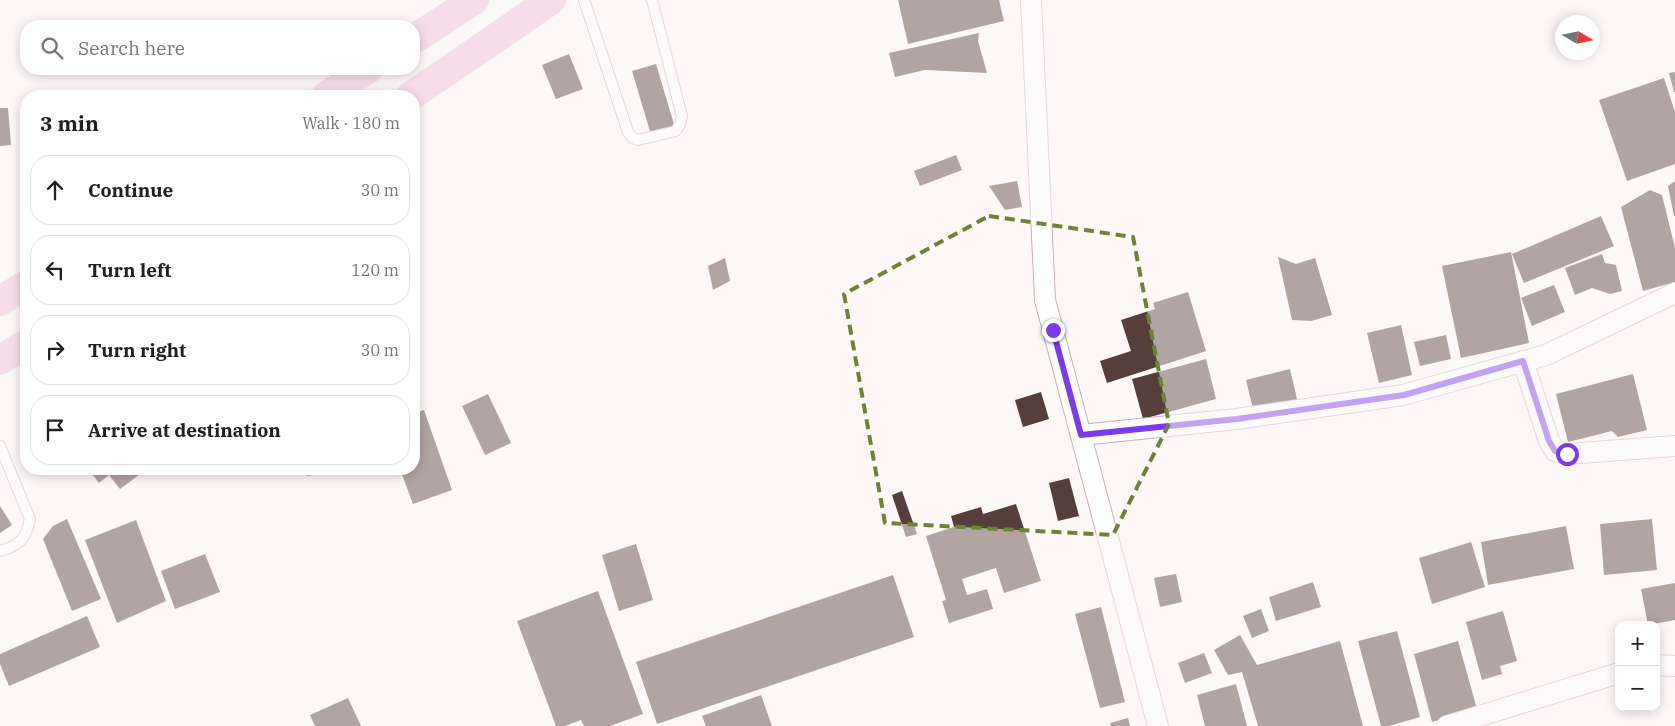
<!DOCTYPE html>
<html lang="en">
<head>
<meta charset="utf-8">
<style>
  body { margin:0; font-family:"IBM Plex Serif",serif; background:#f6f6f6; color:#202124 }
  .controls { position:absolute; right:15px; bottom:15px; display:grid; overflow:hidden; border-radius:10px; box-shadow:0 2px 12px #0003 }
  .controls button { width:45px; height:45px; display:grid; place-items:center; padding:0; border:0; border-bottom:1px solid #e0e0e0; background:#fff; color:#202124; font:25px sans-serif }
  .compass { position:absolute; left:1555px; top:15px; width:45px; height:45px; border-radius:50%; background:#fff; box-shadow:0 2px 12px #0003; rotate:100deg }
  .stop { position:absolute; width:15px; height:15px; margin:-11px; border:4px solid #7c3aed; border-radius:50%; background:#fff }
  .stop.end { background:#7c3aed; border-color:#fff; box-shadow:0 1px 5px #0008 }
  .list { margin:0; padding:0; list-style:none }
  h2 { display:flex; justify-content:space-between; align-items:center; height:65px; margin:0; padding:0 20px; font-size:21px }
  h2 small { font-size:16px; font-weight:400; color:#757577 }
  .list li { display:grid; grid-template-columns:32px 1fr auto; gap:15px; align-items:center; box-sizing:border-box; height:70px; margin:0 10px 10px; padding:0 10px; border:1px solid #e0e0e0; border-radius:20px }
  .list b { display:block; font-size:19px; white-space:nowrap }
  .list em { font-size:16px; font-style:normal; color:#757577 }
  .icon { flex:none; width:28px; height:28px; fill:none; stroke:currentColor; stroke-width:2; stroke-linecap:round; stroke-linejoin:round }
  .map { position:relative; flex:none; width:1675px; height:726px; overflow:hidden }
  .search { position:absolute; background:#fff; box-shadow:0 2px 12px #0003; left:20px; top:20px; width:400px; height:55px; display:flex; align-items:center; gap:12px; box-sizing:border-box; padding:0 18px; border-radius:20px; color:#757577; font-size:19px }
  .panel { position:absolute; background:#fff; box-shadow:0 2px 12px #0003; left:20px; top:90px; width:400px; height:385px; border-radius:20px }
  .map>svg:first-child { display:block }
  .building { fill:#563f3a }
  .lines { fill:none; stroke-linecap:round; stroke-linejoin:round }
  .service-casing { stroke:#ccafb1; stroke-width:12 }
  .minor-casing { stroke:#ccafb1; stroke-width:22 }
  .primary-casing { stroke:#d6d3d4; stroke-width:30 }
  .service { stroke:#fff; stroke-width:10 }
  .minor { stroke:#fff; stroke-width:20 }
  .primary { stroke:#f0bcd4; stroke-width:28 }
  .route { stroke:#7c3aed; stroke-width:6 }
  .marked { fill:none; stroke:#6d8436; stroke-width:4; stroke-dasharray:10 6; stroke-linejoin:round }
</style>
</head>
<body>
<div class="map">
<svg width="1675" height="726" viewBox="0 0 1675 726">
  <rect width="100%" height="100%" fill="#fef8f9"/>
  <!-- building -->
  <g class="building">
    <path d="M898,0h101l5,21 -96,23z"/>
    <path d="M979,33l-1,8 9,32 -62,-3 -30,7 -6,-24z"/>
    <path d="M569,54l14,35 -27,10 -14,-34z"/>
    <path d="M656,64l20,67 -24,7 -20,-67z"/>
    <path d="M1675,72v20h-1l-5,-19z"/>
    <path d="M1664,78l11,34v52l-48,17 -28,-81z"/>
    <path d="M0,108h8l3,37 -11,1z"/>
    <path d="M956,155l6,15 -42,16 -6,-15z"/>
    <path d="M1017,181l5,26 -17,3 -16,-24z"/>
    <path d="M1675,181v35h-1l-6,-30z"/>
    <path d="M1650,190l12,5 13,53v34l-32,9 -22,-84z"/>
    <path d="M1601,216l13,30 -90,37 -12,-29z"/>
    <path d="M1511,252l18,91 -68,15 -19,-92z"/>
    <path d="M1602,254l3,9 11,2 6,26 -12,3 -18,-6 -17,7 -10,-27z"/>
    <path d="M1278,257l18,7 19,-6 17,57 -21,6 -19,-1z"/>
    <path d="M725,258l5,23 -17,9 -5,-24z"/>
    <path d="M1554,285l11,27 -33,14 -11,-28z"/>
    <path d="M1188,292l18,59 -99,32 -7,-22 31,-10 -10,-31 34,-11 -2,-6z"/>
    <path d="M1401,325l11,50 -33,8 -12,-50z"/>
    <path d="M1446,335l5,24 -31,7 -6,-24z"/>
    <path d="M1206,359l10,40 -73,20 -11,-40z"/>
    <path d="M1290,369l8,34 -44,10 -8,-33z"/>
    <path d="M1633,374l14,56 -29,7 -6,-6 -44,11 -12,-48z"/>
    <path d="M1041,392l8,27 -26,8 -8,-27z"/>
    <path d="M488,394l23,49 -26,12 -23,-49z"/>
    <path d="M424,410l28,80 -39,14 -13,-35h14v-56z"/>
    <path d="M88,469h59l-27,20 -11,-14 -10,8z"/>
    <path d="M306,469h37v1l-36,6z"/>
    <path d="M1069,478l10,38 -21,5 -9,-38z"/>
    <path d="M902,491l15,43 -11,3 -14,-42z"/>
    <path d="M1016,504l25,77 -37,12 -8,-25 -34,11 5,16 20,-6 6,20 -44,14 -7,-22 4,-1 -20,-64 28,-9 -3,-11 30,-9 2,7z"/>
    <path d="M0,506l12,19 -12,8z"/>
    <path d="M67,519l34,80 -29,12 -29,-72 10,-13z"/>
    <path d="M1652,519l5,51 -53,5 -4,-51z"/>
    <path d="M136,520l30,81 -49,22 -32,-83z"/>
    <path d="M1566,526l8,43 -86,16 -7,-43z"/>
    <path d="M1471,542l14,45 -53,17 -13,-46z"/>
    <path d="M636,544l17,56 -34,11 -17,-56z"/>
    <path d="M205,554l15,38 -45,17 -14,-38z"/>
    <path d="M1176,574l6,28 -22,5 -6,-29z"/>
    <path d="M893,575l21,62 -257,87 -21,-62z"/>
    <path d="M1313,582l8,25 -45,14 -7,-24z"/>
    <path d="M1675,583v37l-27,5 -7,-36z"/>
    <path d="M598,591l45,123 -33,12h-26l-3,-6 -16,6h-9l-39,-105z"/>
    <path d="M1101,607l24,95 -25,6 -25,-94z"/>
    <path d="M1261,609l8,22 -17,7 -9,-22z"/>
    <path d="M1503,611l14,50 -17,5 2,8 -20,6 -16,-58z"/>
    <path d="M87,616l13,31 -91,39 -9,-22v-10z"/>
    <path d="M1397,631l23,86 -31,9h-8l-23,-85z"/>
    <path d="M1240,635l17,30 83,-24 23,85h-105l-16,-54 -14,3 -14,-25z"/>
    <path d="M1458,641l19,68 -45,13 -18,-68z"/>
    <path d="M1204,653l8,20 -27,10 -7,-20z"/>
    <path d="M1236,684l11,42h-42l-8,-31z"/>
    <path d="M761,695l11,31h-66l-4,-10z"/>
    <path d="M348,698l13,28h-46l-5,-11z"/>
    <path d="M1128,718l2,8h-19l-1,-3z"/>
  </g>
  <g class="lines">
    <defs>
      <g id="service">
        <path d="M584,0l44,132 5,6 5,2 38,-9 4,-7 2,-8 -30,-116"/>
        <path d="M0,446l30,73c-4,20 -11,27 -30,32"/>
      </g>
      <g id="minor">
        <path d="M1031,0l14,300 113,426"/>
        <path d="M1523,361l26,80 6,10 12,3 108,-8"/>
        <path d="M1081,435l156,-16 166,-24 143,-40 129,-62"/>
        <path d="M1656,665l19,1"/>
        <path d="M1447,726l172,-53"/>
      </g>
      <g id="primary">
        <path d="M414,39l60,-39"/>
        <path d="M326,96l42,-27"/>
        <path d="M411,96l140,-96"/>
        <path d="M0,301l26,-16"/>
        <path d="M0,360l26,-16"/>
      </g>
    </defs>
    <!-- service casing -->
    <use href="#service" class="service-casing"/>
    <!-- minor casing -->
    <use href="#minor" class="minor-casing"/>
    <!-- primary casing -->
    <use href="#primary" class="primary-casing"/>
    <!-- service -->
    <use href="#service" class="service"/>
    <!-- minor -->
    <use href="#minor" class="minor"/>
    <!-- primary -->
    <use href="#primary" class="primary"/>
  </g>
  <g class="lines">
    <!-- route -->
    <path class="route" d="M1053,330l28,105 156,-16 167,-24 119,-34 26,80 6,10 12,3"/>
  </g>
  <!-- marked area -->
  <path d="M0 0H1675V726H0ZM989,216l144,21 36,187 -56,111 -228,-12 -41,-229z" fill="#fef8f9" fill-opacity=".55" fill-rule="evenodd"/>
  <path class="marked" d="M989,216l144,21 36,187 -56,111 -228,-12 -41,-229z"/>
</svg>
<div class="controls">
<button>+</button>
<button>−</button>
</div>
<svg class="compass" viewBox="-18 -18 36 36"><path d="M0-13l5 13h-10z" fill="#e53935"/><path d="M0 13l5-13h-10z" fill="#757577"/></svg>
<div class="stop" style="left:1567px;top:454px"></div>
<div class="stop end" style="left:1053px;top:330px"></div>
<div class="search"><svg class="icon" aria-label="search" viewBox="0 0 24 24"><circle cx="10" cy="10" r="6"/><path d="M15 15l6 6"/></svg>Search here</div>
<section class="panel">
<h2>3 min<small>Walk · 180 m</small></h2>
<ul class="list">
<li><svg class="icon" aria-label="ahead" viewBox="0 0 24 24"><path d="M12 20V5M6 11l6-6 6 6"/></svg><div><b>Continue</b></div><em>30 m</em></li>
<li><svg class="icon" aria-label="left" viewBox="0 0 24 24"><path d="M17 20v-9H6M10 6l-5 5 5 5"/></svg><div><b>Turn left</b></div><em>120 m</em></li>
<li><svg class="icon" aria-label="right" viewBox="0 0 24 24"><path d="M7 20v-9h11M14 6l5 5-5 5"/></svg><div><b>Turn right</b></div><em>30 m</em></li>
<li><svg class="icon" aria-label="arrive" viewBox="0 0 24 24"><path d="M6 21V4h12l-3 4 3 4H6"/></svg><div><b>Arrive at destination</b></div></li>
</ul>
</section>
</div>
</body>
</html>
